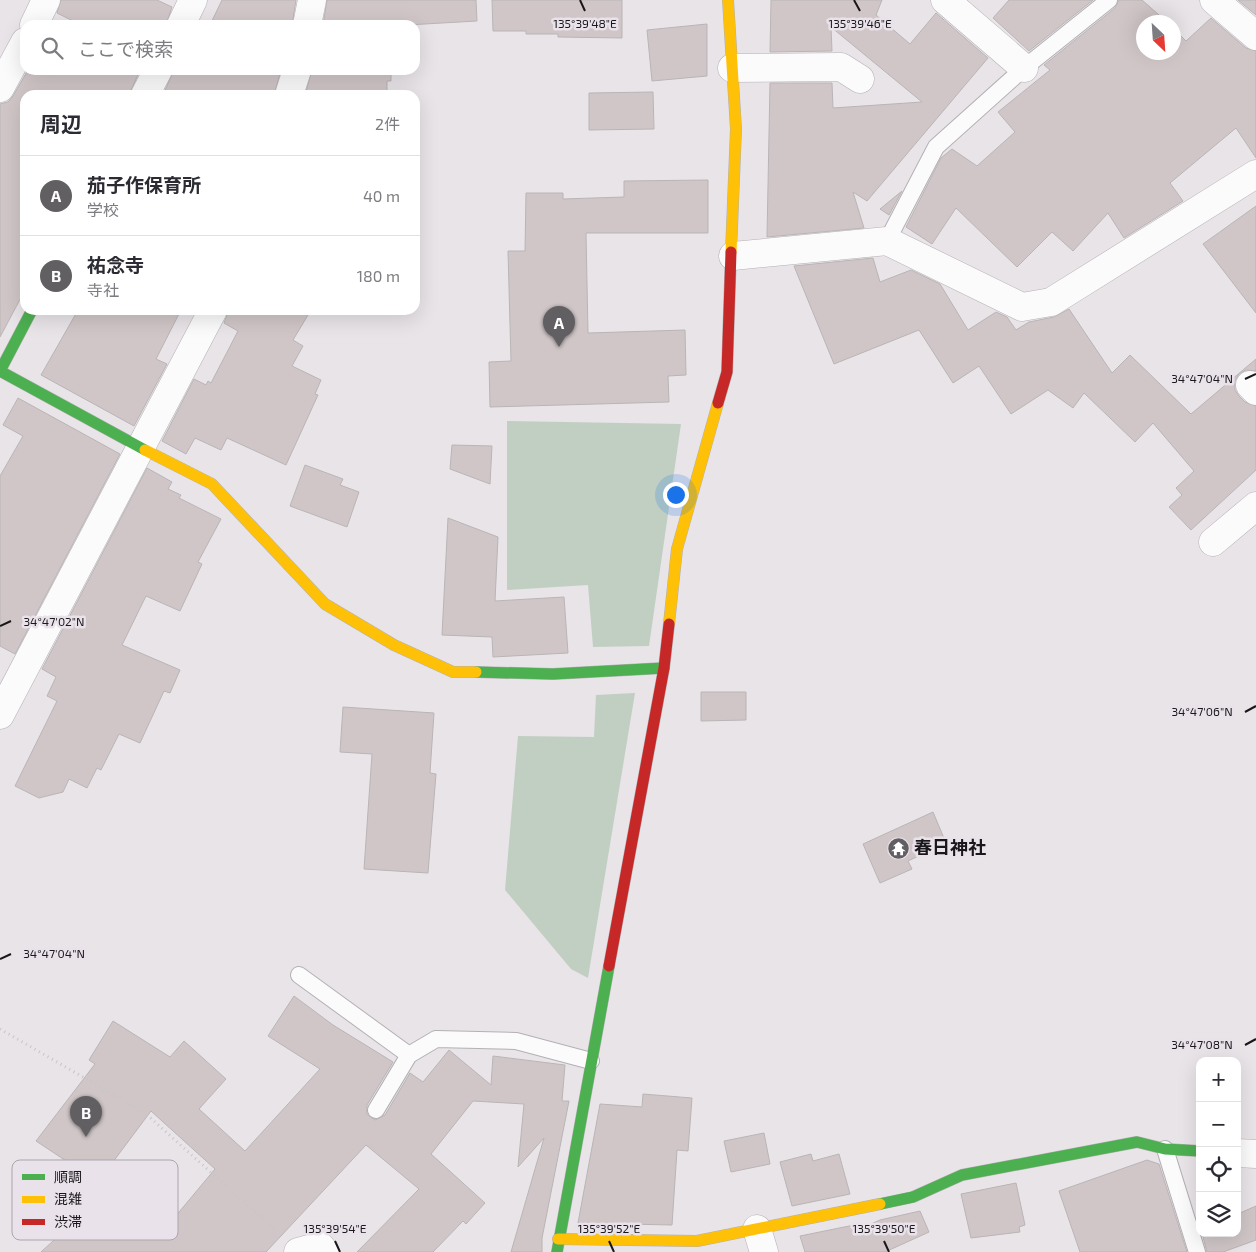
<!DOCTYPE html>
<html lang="ja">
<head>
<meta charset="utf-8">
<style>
  body { margin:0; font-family:"Exo 2","Noto Sans JP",sans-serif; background:#f7f7f7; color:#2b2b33 }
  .controls { position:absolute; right:15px; bottom:15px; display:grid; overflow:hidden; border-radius:10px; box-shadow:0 5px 20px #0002 }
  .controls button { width:45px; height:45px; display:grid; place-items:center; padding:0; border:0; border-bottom:1px solid #e1e1e2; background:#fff; color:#2b2b33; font:25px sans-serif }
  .compass { position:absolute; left:1136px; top:15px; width:45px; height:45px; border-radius:50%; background:#fff; box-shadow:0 5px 20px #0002; rotate:155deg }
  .you { position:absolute; left:675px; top:494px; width:18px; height:18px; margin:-12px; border:4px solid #fff; border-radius:50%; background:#1a73e8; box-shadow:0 0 0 8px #1a73e833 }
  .badge { display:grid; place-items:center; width:32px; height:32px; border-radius:50%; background:#615f62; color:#fff; font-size:16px; font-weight:700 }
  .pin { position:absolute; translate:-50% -41px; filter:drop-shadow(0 1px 2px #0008) }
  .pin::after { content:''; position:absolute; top:26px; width:18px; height:15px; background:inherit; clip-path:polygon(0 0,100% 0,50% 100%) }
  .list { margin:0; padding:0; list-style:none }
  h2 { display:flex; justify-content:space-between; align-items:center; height:65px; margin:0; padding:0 20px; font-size:21px }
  h2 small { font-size:16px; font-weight:400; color:#7c7c81 }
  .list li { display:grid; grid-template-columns:32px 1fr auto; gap:15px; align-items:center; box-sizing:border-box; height:80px; padding:0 20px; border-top:1px solid #e1e1e2 }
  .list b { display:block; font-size:19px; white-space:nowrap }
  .list p { margin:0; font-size:16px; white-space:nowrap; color:#7c7c81 }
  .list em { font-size:16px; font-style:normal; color:#7c7c81 }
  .icon { flex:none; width:28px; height:28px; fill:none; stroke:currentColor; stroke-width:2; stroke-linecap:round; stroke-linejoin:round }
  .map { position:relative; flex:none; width:1256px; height:1252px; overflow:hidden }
  .search { position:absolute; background:#fff; box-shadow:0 5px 20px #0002; left:20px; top:20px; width:400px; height:55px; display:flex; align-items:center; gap:12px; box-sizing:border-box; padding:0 18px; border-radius:15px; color:#7c7c81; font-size:19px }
  .panel { position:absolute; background:#fff; box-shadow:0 5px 20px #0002; left:20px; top:90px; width:400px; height:225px; border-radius:15px }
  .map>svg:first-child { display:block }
  .green { fill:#c1cfc2 }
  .building { fill:#d0c6c7; stroke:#b9b5b6 }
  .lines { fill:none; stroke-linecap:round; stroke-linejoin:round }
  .lane-casing { stroke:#b4b1b5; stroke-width:18 }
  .street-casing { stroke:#b4b1b5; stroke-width:29 }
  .fast-casing { stroke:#b4b1b5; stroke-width:12 }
  .slow-casing { stroke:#b4b1b5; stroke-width:12 }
  .jam-casing { stroke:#b4b1b5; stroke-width:12 }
  .path { stroke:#c7c6c7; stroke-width:3; stroke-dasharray:1 4; stroke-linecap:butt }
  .lane { stroke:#fcfbfc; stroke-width:16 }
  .street { stroke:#fcfbfc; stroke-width:28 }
  .fast { stroke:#4caf50; stroke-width:11 }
  .slow { stroke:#ffc107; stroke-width:11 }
  .jam { stroke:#c62828; stroke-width:11 }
  .ticks { fill:none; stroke:#19171a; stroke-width:2 }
  .labels { text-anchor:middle; stroke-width:5; stroke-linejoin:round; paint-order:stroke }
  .poi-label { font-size:18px; font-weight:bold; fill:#19171a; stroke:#e9e2ea; text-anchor:start }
  .key { fill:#e9e2ea; stroke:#aba5ac; stroke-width:1 }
  .key-label { font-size:14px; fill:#19171a }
  .ticks-label { font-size:12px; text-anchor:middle; fill:#19171a; stroke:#e9e2ea; stroke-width:5; stroke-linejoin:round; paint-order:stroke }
</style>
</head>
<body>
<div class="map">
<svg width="1256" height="1252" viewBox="0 0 1256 1252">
  <rect width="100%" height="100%" fill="#e8e4e8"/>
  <!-- green -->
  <g class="green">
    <path d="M507,421l174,3 -32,222 -56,1 -5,-62 -81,5z"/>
    <path d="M635,693l-47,285 -17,-9 -66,-79 13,-154 76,1 2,-42z"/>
  </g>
  <!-- building -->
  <g class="building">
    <path d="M61,0h96l15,7 -6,18h-85l-24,-12z"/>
    <path d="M222,0h74l-4,25h-82z"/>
    <path d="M327,0h149l1,21 -70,4h-84z"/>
    <path d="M492,0h130v38l-64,-1v-3h-32v-3h-33z"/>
    <path d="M771,0h111l-6,15 34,29 26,-31 52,45 -121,143 -14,-9 11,36 -97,9 3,-154h62l1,25 89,-6 -91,-75 1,24 -62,1z"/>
    <path d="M1009,0h84l-64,51 -36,-33z"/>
    <path d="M1119,0h23l25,22h-23v30h30v-23l12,12 25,-23 35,30 10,3v107l-20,-30 -66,55 13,18 -59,37 -16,-25 -35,38 -21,-19 -35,35 -61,-59 -24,36 -26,-17 35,-69 11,-9 25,17 38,-34 -17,-20 52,-42 -6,-5 71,-57z"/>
    <path d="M1238,0h18v15z"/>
    <path d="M707,24v52l-55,5 -5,-51z"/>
    <path d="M28,70h112l-11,25h-104v195l-25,47v-233l8,-2 5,-6z"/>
    <path d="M174,70h107l-7,25h-111z"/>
    <path d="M312,70h79v11h-4v14h-82z"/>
    <path d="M653,92l1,37 -65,1v-37z"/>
    <path d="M708,180v53h-122l2,100 97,-3 1,45 -18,1 1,26 -179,5 -1,-45 22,-1 -3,-110h17l1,-58h37v6l61,-2v-16z"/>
    <path d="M902,191l-13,24 -9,-6z"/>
    <path d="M1256,206v107l-53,-69z"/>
    <path d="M873,258l7,24 31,-12 29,14 28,46 28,-18 11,5 9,13 13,-8 25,-5 15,-8 43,64 18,-18 61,59 65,-55v12l-10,-1 -7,4 -4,7v9l4,6 6,6 11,4v64l-65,60 -22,-23 13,-12 -6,-7 18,-17 -41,-48 -18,19 -51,-49 -11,15 -25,-18 -37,24 -32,-48 -26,17 -34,-53 -85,34 -40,-98z"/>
    <path d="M78,310h103l-25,49 11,5 -33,62 -93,-51z"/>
    <path d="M229,310h82l-18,30 10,6 -11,20 29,14 -6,14 3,1 -32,70 -59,-27 -6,12 -26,-12 -9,16 -24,-13 32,-62 12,6 2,-4 3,2 27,-52 -14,-8z"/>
    <path d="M18,398l102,56 -105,200 -15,-8v-170l23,-40 -20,-11z"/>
    <path d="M452,445l40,1 -2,38 -40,-15z"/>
    <path d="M305,465l38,14 -3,6 19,7 -12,35 -57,-21z"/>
    <path d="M147,468l25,14 -4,7 13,6 -2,3 42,21 -23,43 4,2 -22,47 -34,-15 -24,49 58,25 -10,23 -6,-2 -24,52 -21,-9 -18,36 -4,-2 -10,20 -18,-9 -6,13 -24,6 -24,-12 42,-85 -10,-5 9,-19 -14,-8z"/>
    <path d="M448,518l50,19 -3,64 69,-4 4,56 -75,4 -1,-20 -50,-2z"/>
    <path d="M701,692h45v28l-45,1z"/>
    <path d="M343,707l91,6 -4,60 6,1 -8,99 -64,-4 8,-115 -32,-2z"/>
    <path d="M933,812l13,31 -38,18 4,8 -32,14 -17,-39z"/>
    <path d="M294,996l39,29 60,37 -26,43v9l8,6 10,-5 25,-42 13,9 26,-32 42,35 2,-29 72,9 -3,36h7l-27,137v14h-31l33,-114 -26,29 6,-63 -51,-3 -42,53 54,49 -19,21 -3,-3 -30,31h-76l62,-63 -53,-44 -100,107h-225l36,-33 -20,-13 19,-27 67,48 8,-9 13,12 51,-61 -64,-58 -53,71 -62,-41 59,-77 -6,-4 24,-39 57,36 14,-16 42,38 -27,30 46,42 75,-82 -52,-33z"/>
    <path d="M643,1094l49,4 -4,53 -11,-1 -5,75 -94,-2 22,-119 42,3z"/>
    <path d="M764,1133l6,31 -39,8 -7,-31z"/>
    <path d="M811,1154l2,7 26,-7 11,40 -58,12 -12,-44z"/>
    <path d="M1147,1160l12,4 28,88h-107l-21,-61z"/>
    <path d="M1016,1183l9,42 -6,2 1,5 -49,6 -10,-44z"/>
    <path d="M1237,1206l3,7 16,-7v34l-33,12h-16l-5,-19h35z"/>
    <path d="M920,1211l9,21 -44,20h-80l-5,-16 59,-12 1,5 20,-9z"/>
  </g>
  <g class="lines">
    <defs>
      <g id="lane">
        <path d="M887,241l49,-94 88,-79 85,-68"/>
        <path d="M299,975l110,80"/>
        <path d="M376,1110l33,-55 27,-16 80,2 75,20"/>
        <path d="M1165,1149l32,103"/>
      </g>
      <g id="street">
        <path d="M945,0l79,68"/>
        <path d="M1214,0l42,36"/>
        <path d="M34,25l12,-25"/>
        <path d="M181,25l12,-25"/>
        <path d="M307,25l5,-25"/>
        <path d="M732,68l109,-1 19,12"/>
        <path d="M0,88l25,-46"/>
        <path d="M145,95l13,-25"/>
        <path d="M289,95l8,-25"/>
        <path d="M733,256l154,-15 135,66 29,-5 205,-128"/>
        <path d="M1250,385l6,6"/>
        <path d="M1213,542l43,-36"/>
        <path d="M0,715l213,-405"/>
        <path d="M1237,1153l19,1"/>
        <path d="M757,1229l7,23"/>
        <path d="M298,1252l22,-6 5,6"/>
      </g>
      <g id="fast">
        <path d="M32,310l-32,61 145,79"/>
        <path d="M476,672l77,2 111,-6"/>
        <path d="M880,1204l33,-7 49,-22 175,-33 28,7 35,2"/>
        <path d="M557,1252l52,-286"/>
      </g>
      <g id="slow">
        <path d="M728,0l8,129 -5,123"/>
        <path d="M145,450l67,34 113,120 69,41 59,27h23"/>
        <path d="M669,624l8,-75 41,-146"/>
        <path d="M558,1239l139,2 183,-37"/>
      </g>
      <g id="jam">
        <path d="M718,403l9,-31 4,-120"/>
        <path d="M609,966l55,-298 5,-44"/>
      </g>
    </defs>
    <!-- lane casing -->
    <use href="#lane" class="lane-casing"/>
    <!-- street casing -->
    <use href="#street" class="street-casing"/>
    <!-- fast casing -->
    <use href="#fast" class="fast-casing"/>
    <!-- slow casing -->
    <use href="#slow" class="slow-casing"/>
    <!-- jam casing -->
    <use href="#jam" class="jam-casing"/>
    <!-- path -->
    <path class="path" d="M0,1029l145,84 131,118"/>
    <!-- lane -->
    <use href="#lane" class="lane"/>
    <!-- street -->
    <use href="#street" class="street"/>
    <!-- fast -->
    <use href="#fast" class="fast"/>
    <!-- slow -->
    <use href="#slow" class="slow"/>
    <!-- jam -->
    <use href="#jam" class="jam"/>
  </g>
  <!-- ticks -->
  <path class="ticks" d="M580,0l5,11M854,0l6,11M1245,379l11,-5M0,626l11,-5M1245,712l11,-6M0,959l11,-5M1245,1045l11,-6M335,1241l5,11M609,1241l5,11M884,1241l5,11"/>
  <!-- icons -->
  <defs>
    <symbol id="temple-disc" viewBox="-11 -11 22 22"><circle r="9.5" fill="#615f62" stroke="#e9e2ea"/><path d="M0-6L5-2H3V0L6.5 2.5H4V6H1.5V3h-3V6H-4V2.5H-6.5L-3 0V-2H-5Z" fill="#fff"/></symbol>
  </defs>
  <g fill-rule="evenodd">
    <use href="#temple-disc" x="886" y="836" width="25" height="25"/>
  </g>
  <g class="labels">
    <!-- poi labels -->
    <g class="poi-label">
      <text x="914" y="854">春日神社</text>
    </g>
  </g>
  <!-- legend -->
  <rect x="12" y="1160" width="166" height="80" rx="8" class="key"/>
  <rect x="22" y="1174" width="23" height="6" fill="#4caf50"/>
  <rect x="22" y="1196" width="23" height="7" fill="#ffc107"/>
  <rect x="22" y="1219" width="23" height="6" fill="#c62828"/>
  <g class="key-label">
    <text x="54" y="1182">順調</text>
    <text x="54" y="1204">混雑</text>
    <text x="54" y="1227">渋滞</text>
  </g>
  <g class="ticks-label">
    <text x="585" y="28">135°39'48"E</text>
    <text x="860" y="28">135°39'46"E</text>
    <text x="1202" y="383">34°47'04"N</text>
    <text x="54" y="626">34°47'02"N</text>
    <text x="1202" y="716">34°47'06"N</text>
    <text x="54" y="958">34°47'04"N</text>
    <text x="1202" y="1049">34°47'08"N</text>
    <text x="335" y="1233">135°39'54"E</text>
    <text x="609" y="1233">135°39'52"E</text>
    <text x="884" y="1233">135°39'50"E</text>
  </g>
</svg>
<div class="controls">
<button>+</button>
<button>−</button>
<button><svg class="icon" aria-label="locate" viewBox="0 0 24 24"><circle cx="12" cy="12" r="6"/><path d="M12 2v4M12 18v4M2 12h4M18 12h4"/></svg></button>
<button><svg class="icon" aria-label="layers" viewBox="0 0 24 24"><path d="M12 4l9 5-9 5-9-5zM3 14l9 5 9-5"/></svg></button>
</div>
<svg class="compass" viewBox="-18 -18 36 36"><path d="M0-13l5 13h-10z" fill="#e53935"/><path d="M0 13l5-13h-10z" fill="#7c7c81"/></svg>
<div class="you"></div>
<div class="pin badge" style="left:559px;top:347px">A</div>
<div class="pin badge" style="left:86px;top:1137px">B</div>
<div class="search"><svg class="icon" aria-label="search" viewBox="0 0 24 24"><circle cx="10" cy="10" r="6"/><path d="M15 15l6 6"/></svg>ここで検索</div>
<section class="panel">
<h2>周辺<small>2件</small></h2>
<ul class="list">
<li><span class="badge">A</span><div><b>茄子作保育所</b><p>学校</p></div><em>40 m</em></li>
<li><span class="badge">B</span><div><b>祐念寺</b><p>寺社</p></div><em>180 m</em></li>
</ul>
</section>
</div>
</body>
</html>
